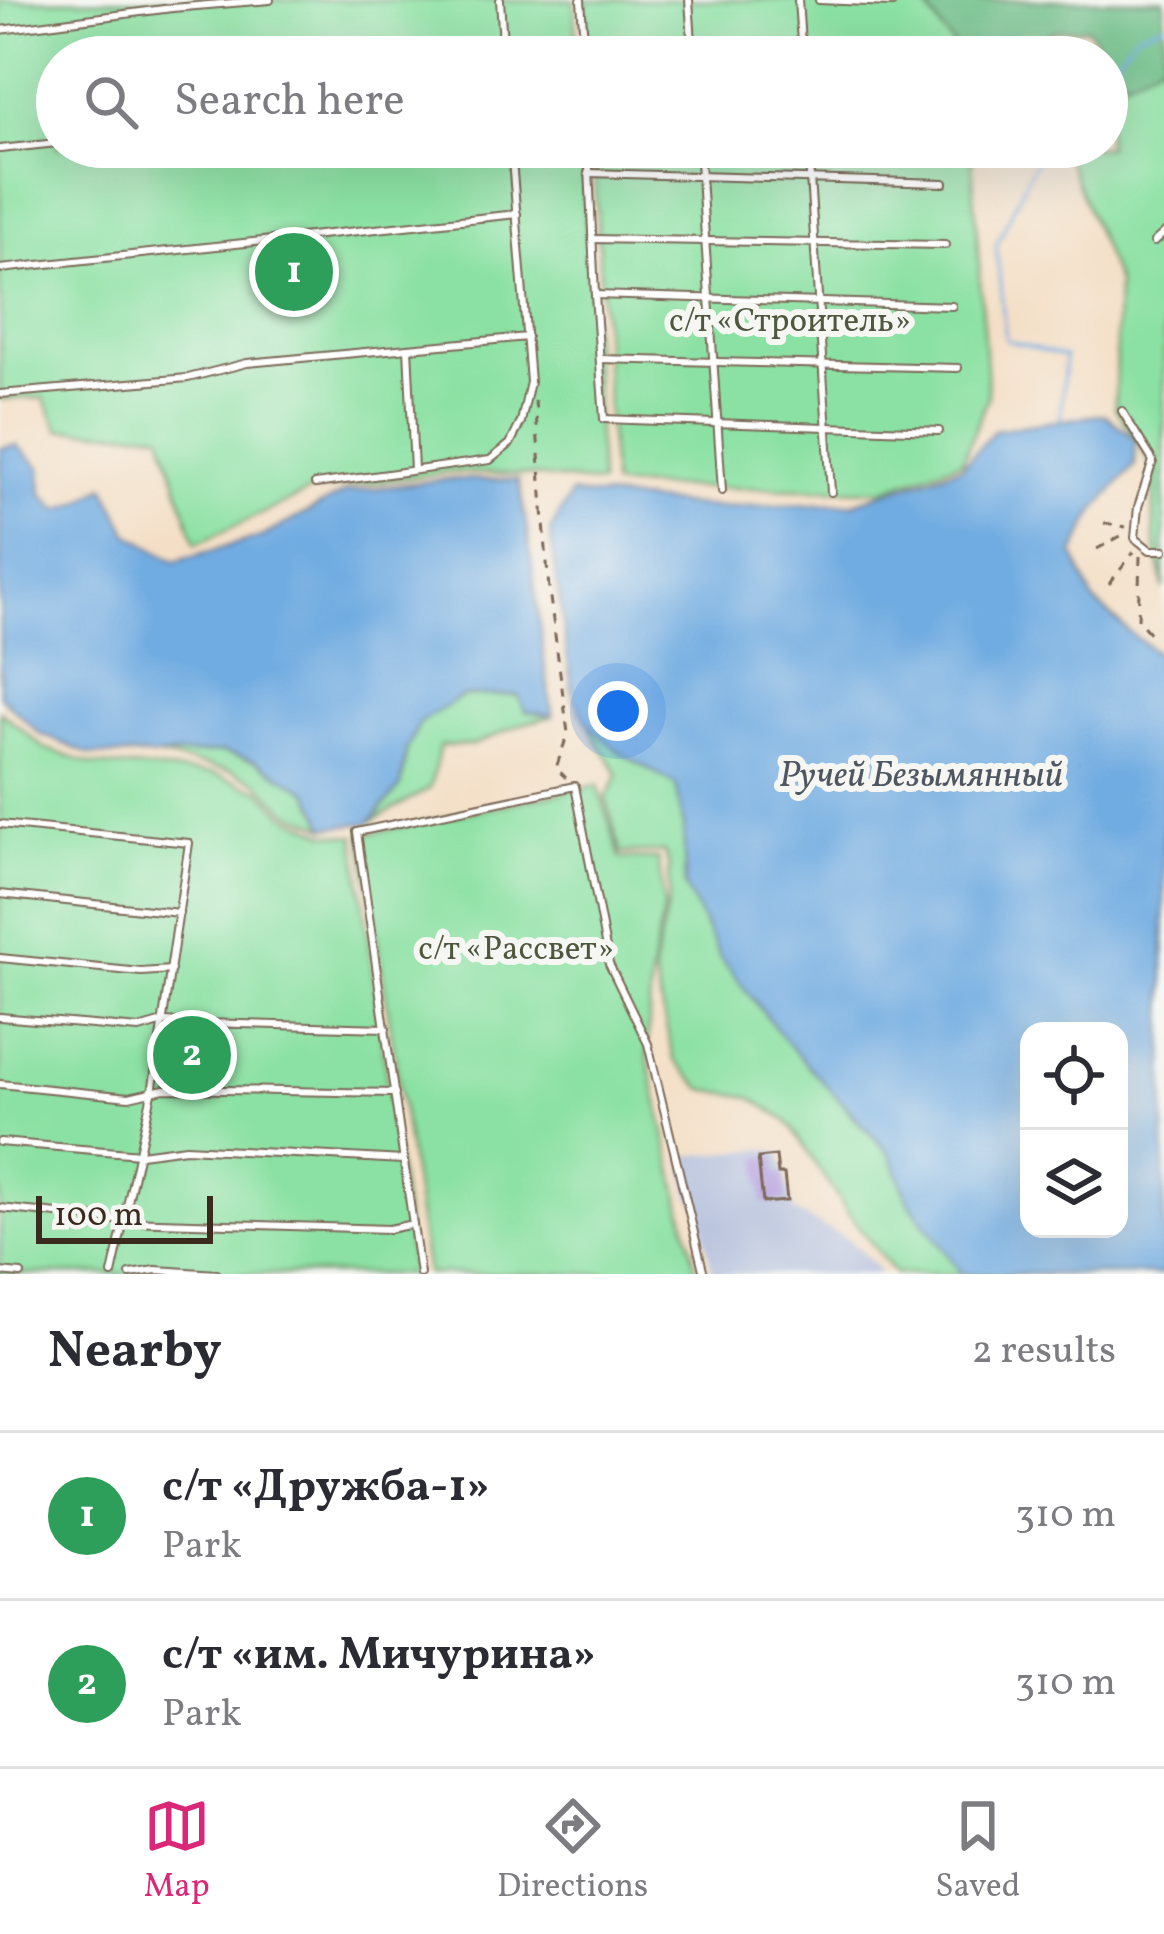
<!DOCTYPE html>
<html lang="en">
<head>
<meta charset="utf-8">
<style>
  body { margin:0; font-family:Vollkorn,serif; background:#f2f2f3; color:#2b2b33 }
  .controls { position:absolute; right:36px; bottom:36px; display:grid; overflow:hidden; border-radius:24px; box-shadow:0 12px 48px #0002 }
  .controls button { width:108px; height:108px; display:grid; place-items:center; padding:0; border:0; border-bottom:3px solid #e1e1e2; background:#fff; color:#2b2b33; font:60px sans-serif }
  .scale { position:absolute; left:36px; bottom:30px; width:177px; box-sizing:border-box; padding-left:12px; border:6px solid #3b2a1e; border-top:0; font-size:33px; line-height:42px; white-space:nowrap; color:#3b2a1e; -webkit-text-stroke:9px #f6f6f2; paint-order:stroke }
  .you { position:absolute; left:618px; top:711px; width:42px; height:42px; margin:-30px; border:9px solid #fff; border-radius:50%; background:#1a73e8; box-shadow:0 0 0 18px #1a73e833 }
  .badge { display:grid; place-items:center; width:78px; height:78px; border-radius:50%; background:#db2777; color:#fff; font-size:39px; font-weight:700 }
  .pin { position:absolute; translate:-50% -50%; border:6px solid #fff; box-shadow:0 3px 12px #0006 }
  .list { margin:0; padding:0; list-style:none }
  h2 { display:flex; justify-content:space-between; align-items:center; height:156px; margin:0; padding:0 48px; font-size:51px }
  h2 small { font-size:39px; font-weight:400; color:#7c7c81 }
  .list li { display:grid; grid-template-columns:78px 1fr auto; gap:36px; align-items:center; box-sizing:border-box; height:168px; padding:0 48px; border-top:3px solid #e1e1e2 }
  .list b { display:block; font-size:45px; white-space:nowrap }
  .list p { margin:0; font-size:39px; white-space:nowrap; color:#7c7c81 }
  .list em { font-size:39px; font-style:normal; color:#7c7c81 }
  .icon { flex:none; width:66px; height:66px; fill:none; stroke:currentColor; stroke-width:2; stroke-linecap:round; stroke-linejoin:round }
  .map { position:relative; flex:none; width:1164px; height:1274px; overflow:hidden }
  .search { position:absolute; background:#fff; box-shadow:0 12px 48px #0002; left:36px; right:36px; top:36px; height:132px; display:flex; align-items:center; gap:30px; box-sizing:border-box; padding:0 42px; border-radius:66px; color:#7c7c81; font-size:45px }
  .sheet { height:492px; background:#fff }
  nav { display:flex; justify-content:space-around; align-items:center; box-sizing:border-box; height:168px; border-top:3px solid #e1e1e2; background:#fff; font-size:33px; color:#7c7c81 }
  nav a { display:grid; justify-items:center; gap:6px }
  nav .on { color:#db2777 }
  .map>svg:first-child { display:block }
  .industrial { fill:#bac4de }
  .green { fill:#8be1a3; stroke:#638660; stroke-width:3 }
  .forest { fill:#70bf89; stroke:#567454; stroke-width:3 }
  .water { fill:#70abe1; stroke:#566a80; stroke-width:3; fill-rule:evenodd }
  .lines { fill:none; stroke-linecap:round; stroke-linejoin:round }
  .stream { stroke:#70abe1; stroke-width:3 }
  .building { fill:#b49ddd }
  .lane-casing { stroke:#7c6959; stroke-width:10 }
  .path { stroke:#7c6959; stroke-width:3; stroke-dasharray:9 9; stroke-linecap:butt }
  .lane { stroke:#fff; stroke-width:6 }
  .labels { text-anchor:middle; stroke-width:12; stroke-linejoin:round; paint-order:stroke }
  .park-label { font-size:33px; fill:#4f583f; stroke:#f6f6f2 }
  .water-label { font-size:36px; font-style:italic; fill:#4e5762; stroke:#f6f6f2 }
</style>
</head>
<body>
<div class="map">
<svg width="1164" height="1274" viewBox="0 0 1164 1274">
  <rect width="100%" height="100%" fill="#f6f6f2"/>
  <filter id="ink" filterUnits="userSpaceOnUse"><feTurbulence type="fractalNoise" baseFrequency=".00833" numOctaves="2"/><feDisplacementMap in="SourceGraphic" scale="24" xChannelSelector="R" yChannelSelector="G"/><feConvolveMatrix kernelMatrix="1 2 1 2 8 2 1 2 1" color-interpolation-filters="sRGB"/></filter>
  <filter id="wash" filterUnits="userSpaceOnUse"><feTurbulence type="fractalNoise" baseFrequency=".004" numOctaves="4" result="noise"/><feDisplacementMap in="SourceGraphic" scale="48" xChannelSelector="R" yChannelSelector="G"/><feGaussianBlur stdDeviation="2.7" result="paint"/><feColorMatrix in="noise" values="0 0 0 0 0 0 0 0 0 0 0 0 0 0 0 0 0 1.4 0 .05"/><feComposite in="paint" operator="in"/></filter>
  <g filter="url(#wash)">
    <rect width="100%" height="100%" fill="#f4dfc6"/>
    <!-- industrial -->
    <path class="industrial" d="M769,1149l11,4 14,59 54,27 31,30 -1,5h-165l-16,-69 -8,-10 -8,-39z"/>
    <!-- green -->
    <g class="green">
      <path d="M0,0h574l3,57h-520v90h525l18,337 -74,-9 -77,-3 -138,19 -115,53 -35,-111 -102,-3 -15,-32 -44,1z"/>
      <path d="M585,0h336l41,57h-374z"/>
      <path d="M1164,61v529l-10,-55v-63l-17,-32 -22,-32 2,-125 -53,-132 4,-4h39v-46l18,-21z"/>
      <path d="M593,147h378l17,250 -26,64 -79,29 -271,-4z"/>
      <path d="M518,695l7,16 28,5 -31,8 -49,21 -33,1 -10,42 -61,35 32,-37 5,-35 14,-29 43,-26z"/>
      <path d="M0,711l44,37 50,17 121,9 46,17 24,24 40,18 30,3 57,438h-412z"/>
      <path d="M589,725l32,28 55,32 8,42 1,60 162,223 44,45 18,47 53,72h-67l-47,-61 -61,-92 -37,-24 -47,-8 -29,-29 -21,-90 16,-71v-33l-5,-14 -43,1 -15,-55 12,-22c-7,-20 -23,-31 -29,-51z"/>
      <path d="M223,752l31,8 55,32 17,35 -38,-15 -32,-31 -24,-10 -75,-15z"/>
      <path d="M598,785l22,73 38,1 6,47 -13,65 -4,83 50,220h-270l-65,-439z"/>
    </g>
    <!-- forest -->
    <path class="forest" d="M921,0h243v61l-39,19 -38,-52 -36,4 -15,25h-74z"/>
    <!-- water -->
    <g class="water">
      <path d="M1104,414l30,24 1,27 -40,45 -21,44 19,46 41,36 30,22v616h-202l-53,-72 -18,-47 -104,-112 -66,-85 -36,-71 -1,-60 -8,-42 -55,-32 -32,-28 -16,-28 -23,-166 21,-37 144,13 139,-4 107,-36 34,-37zM1029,1031h90v198h-90z"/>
      <path d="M17,445l24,23 1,25 16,17 22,-8 25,-16 23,47 47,28 86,-24 85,-45 101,-13 71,1c17,78 20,158 35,236l-28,-5 -7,-16 -55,1 -43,26 -14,29 -5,35 -32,37 -43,4 -17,-35 -55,-32 -31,-8 -66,4 -66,-1 -51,-21 -40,-38v-248z"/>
    </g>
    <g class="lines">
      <!-- stream -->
      <g class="stream">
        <path d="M1107,71l29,-37 28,-10"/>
        <path d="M1047,147l-15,20 -36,79 10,94 59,17 -5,62"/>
      </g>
    </g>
    <g id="blocks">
      <!-- building -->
      <path class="building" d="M776,1156l2,18h6l3,27 -24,2 -5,-45z"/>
    </g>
  </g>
  <g filter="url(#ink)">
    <use href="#blocks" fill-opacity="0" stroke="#7c6959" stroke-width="3"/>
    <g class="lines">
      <defs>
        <g id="lane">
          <path d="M500,0l4,57"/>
          <path d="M581,0l4,57"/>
          <path d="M689,0l4,56"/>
          <path d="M798,0l4,57"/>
          <path d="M819,0l73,3"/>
          <path d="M0,30l172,-22 98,-8"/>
          <path d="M585,50l259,7"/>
          <path d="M588,147l7,148 9,124 335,12"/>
          <path d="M699,147l23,344"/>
          <path d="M808,147l23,345"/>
          <path d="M0,149l57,-6"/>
          <path d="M588,173l356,10"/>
          <path d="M592,239l353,6"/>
          <path d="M1154,242l10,-9"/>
          <path d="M0,269l517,-55"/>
          <path d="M595,295l357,11"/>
          <path d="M408,348l6,122"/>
          <path d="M600,359l358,9"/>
          <path d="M0,394l188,-16 59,-15 280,-26"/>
          <path d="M1122,411l31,50 -15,46 -3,31 15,12h14"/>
          <path d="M315,484l175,-24 20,-16 11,-22 9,-40 -19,-235"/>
          <path d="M0,824l189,19 -37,250 -40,181"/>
          <path d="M0,894l179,19"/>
          <path d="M0,958l141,14 30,-2"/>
          <path d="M0,1017l139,12 24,-7 223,6"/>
          <path d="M0,1084l129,13 35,-8 231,4"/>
          <path d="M0,1142l140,12 46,-6 217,12"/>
          <path d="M0,1208l125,13 264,8 24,-5"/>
          <path d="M0,1272l21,2"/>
          <path d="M130,1274l26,-4 61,4"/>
          <path d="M420,1274l-63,-442 218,-46 34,178 39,80 56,230"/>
        </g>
      </defs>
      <!-- lane casing -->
      <use href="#lane" class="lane-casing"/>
      <!-- path -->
      <g class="path">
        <path d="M535,400l14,190 19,143 -12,35 10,10"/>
        <path d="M1104,523l22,4"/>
        <path d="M1097,549l31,-17"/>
        <path d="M1140,556l-2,64 14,16"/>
        <path d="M1109,584l25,-32"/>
      </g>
      <!-- lane -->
      <use href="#lane" class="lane"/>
    </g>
  </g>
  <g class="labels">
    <!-- park labels -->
    <g class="park-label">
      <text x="790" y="331">с/т «Строитель»</text>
      <text x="516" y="959">с/т «Рассвет»</text>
    </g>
    <!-- water labels -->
    <g class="water-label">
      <text x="921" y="786">Ручей Безымянный</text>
    </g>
  </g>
</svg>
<div class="controls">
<button><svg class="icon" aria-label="locate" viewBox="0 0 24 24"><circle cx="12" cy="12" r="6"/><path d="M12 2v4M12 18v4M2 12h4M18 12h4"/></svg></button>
<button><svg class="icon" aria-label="layers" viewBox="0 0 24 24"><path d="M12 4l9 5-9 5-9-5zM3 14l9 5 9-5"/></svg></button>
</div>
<div class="scale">100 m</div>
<div class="you"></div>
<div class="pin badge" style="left:294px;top:272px;background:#2e9e5b">1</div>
<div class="pin badge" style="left:192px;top:1055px;background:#2e9e5b">2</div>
<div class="search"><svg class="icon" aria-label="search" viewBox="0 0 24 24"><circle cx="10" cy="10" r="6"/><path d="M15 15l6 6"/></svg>Search here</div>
</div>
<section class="sheet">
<h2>Nearby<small>2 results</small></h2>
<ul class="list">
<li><span class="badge" style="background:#2e9e5b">1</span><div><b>с/т «Дружба-1»</b><p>Park</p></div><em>310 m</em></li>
<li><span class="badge" style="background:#2e9e5b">2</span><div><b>с/т «им. Мичурина»</b><p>Park</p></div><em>310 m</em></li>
</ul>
</section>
<nav>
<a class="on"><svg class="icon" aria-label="map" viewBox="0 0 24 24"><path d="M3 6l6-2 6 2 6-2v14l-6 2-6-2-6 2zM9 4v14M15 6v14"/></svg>Map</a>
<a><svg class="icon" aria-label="directions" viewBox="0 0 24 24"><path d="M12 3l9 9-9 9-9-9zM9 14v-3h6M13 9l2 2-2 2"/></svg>Directions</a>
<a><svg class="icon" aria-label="saved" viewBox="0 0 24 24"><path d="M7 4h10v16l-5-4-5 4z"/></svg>Saved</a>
</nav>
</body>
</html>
